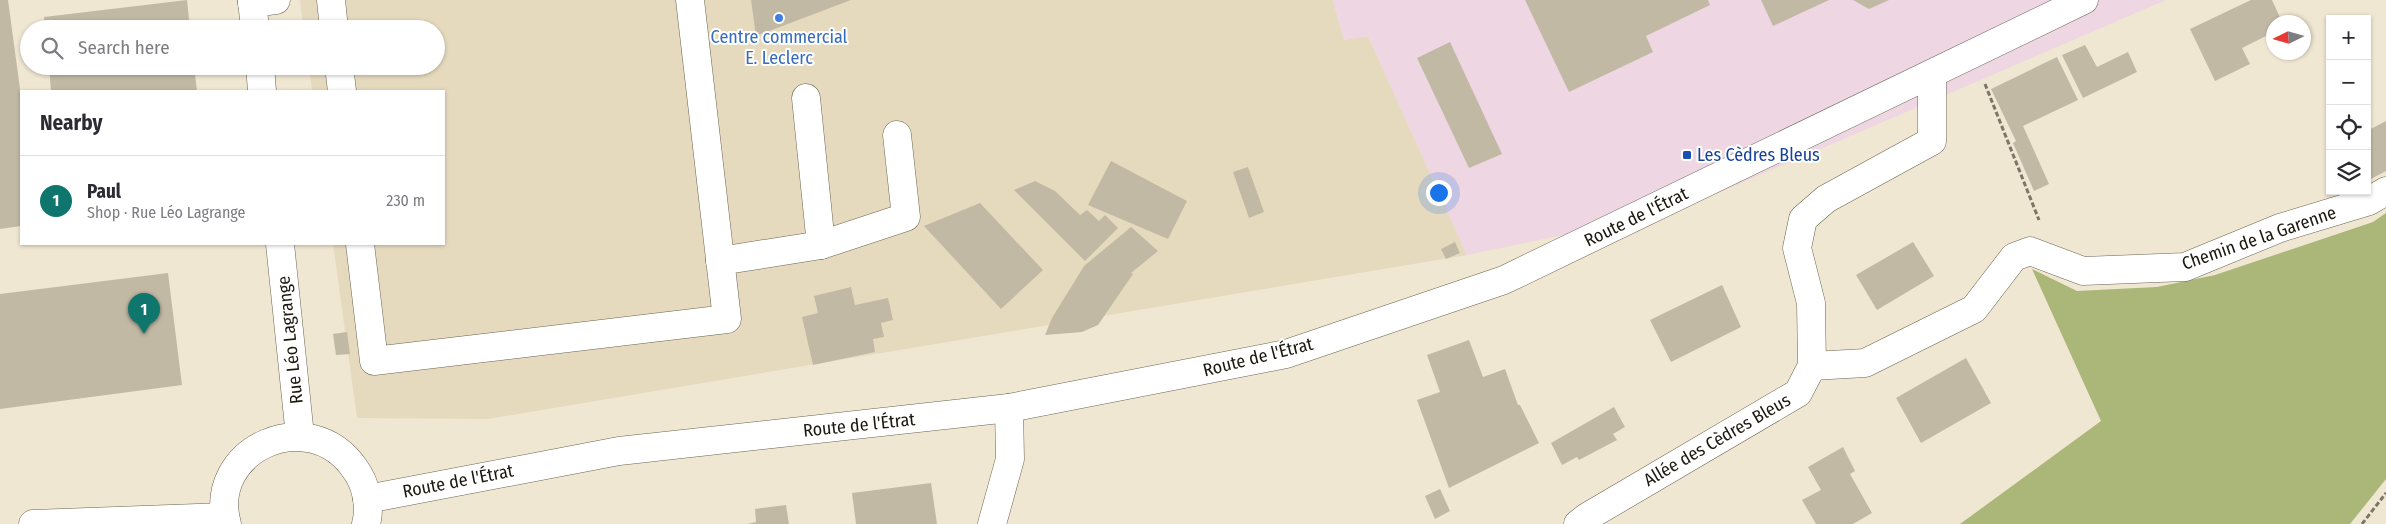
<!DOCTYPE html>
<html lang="en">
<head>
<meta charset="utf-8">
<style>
  body { margin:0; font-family:"Fira Sans Condensed",sans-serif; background:#f7f7f7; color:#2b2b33 }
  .controls { position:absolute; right:15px; top:15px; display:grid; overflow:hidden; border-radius:0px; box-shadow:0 1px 4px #0004 }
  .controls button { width:45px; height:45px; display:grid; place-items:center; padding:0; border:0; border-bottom:1px solid #e1e1e2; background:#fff; color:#2b2b33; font:25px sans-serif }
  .compass { position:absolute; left:2266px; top:15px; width:45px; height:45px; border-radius:50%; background:#fff; box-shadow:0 1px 4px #0004; rotate:265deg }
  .you { position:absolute; left:1438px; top:192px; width:18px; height:18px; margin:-12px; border:4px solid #fff; border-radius:50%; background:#1a73e8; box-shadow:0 0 0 8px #1a73e833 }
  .badge { display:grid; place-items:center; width:32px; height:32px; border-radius:50%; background:#0f766e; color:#fff; font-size:16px; font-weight:700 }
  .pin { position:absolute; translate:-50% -41px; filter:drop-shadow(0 1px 2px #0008) }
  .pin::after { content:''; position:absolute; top:26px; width:18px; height:15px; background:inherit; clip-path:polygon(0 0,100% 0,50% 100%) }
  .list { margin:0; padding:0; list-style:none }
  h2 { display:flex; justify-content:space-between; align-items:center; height:65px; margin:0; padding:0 20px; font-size:21px }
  h2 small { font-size:16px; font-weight:400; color:#7c7c81 }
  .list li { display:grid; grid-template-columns:32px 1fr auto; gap:15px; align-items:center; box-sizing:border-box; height:90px; padding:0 20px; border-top:1px solid #e1e1e2 }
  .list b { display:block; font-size:19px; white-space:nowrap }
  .list p { margin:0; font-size:16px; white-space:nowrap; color:#7c7c81 }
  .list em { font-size:16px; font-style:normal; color:#7c7c81 }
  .icon { flex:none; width:28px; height:28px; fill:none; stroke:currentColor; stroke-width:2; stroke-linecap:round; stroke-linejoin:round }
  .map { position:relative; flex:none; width:2386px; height:524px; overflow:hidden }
  .search { position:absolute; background:#fff; box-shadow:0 1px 4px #0004; left:20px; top:20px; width:425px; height:55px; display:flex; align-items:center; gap:12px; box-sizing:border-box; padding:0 18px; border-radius:28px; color:#7c7c81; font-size:19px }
  .panel { position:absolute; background:#fff; box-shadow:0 1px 4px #0004; left:20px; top:90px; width:425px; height:155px; border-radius:0px }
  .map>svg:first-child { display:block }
  .built { fill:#e6dabe }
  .industrial { fill:#eed6e2 }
  .forest { fill:#abb679 }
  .building { fill:#c2b9a5 }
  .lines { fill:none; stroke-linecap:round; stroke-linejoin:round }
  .minor-casing { stroke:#6c6452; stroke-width:29 }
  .major-casing { stroke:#6c6452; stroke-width:29 }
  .path { stroke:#7c7669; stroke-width:3; stroke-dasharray:5 2.5; stroke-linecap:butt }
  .minor { stroke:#fff; stroke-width:28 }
  .major { stroke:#fff; stroke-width:28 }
  .shop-dot { fill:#3f7fe0; stroke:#fff; stroke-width:2 }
  .transit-dot { fill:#1a4fb4; stroke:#fff; stroke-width:2 }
  .labels { text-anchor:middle; stroke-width:4; stroke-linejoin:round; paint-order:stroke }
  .shop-label { font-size:18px; fill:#366cbe; stroke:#fff }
  .transit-label { font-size:18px; fill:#164399; stroke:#fff; text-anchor:start }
  .street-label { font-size:18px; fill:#1b1810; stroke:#fff }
</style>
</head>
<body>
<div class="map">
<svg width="2386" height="524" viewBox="0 0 2386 524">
  <rect width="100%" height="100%" fill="#f0e7d2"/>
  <!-- built -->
  <path class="built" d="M300,0h1033l11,40 24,-4 99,219 -979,164 -131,-1 -24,-174h111v-153h-132l-3,-25h127v-37h-133z"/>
  <!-- industrial -->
  <path class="industrial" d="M1333,0h833l-492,212 -207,43 -99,-219 -24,4z"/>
  <!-- forest -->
  <path class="forest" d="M2386,213v266l-36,45h-390l141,-103 -69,-152 45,22 80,-4 58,-12 158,-53z"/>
  <!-- building -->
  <g class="building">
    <path d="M0,0h8l13,96v130l-21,3z"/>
    <path d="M187,0l3,29h-145l-1,-12z"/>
    <path d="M751,0h100l-95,36z"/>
    <path d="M1525,0h183l2,5 -64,31 7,16 -84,40z"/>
    <path d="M1761,0h68l-56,26z"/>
    <path d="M1853,0h36l-20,9z"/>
    <path d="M2251,0h21l10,22h-8v10l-32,16 8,16 -35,17 -25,-52z"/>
    <path d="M1450,42l52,112 -33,14 -52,-110z"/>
    <path d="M2085,45l12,22 31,-15 9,20 -54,26 -21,-43z"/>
    <path d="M2057,57l21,43 -55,26 26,58 -15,7 -21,-48 3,-2 -25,-52z"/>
    <path d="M49,66h145l3,25h-146z"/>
    <path d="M2386,121v50l-19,10v-50z"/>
    <path d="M1111,161l76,40 -19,38 -80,-34z"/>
    <path d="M1248,167l16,45 -15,6 -16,-46z"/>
    <path d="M1035,181l20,10 25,24 7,-5 12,11 6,-6 13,13 -33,33 -71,-71z"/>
    <path d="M980,203l63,67 -42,39 -77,-83z"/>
    <path d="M1131,227l27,24 -27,22 2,1 -35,51 -16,7 -37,3 7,-17 32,-52z"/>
    <path d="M1455,242l5,11 -14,6 -5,-10z"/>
    <path d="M1913,242l21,34 -57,34 -21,-35z"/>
    <path d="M168,273l14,112 -182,24v-115z"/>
    <path d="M1722,285l19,42 -70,35 -21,-42z"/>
    <path d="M851,287l4,18 33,-7 5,22 -12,3 3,14 -11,2 2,13 -62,13 -11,-48 16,-4 -4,-17z"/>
    <path d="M347,332l3,22 -14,1 -3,-21z"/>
    <path d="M1469,340l14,37 22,-8 13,36h2l19,38 -90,45 -32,-88 23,-8 -13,-37z"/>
    <path d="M1966,358l25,45 -70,40 -25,-45z"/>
    <path d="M1614,407l11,20 -12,7 4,6 -38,20 -2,-3 -15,8 -11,-22z"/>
    <path d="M1843,447l12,24 -5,3 22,39 -19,11h-37l-14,-24 19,-10 -13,-23z"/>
    <path d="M931,483l6,41h-81l-4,-31z"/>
    <path d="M1440,489l10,22 -15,8 -10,-23z"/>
    <path d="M786,505l3,19h-42l9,-2 -1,-13z"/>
  </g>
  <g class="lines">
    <defs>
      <g id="minor">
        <path d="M252,0l3,29"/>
        <path d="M331,0l3,29"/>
        <path d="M252,3l24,-3"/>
        <path d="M260,66l2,25"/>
        <path d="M339,66l3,25"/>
        <path d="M806,98l15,147"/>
        <path d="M280,244l20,192"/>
        <path d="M360,244l14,117 353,-42 -37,-319"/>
        <path d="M720,261l101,-16 85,-28 -9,-82"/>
        <path d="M1812,366l53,-3 109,-54 40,-52 16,-6 53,20 102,-4 95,-39 89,-27 17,-10"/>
        <path d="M992,524l18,-65 -1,-51"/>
        <path d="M1578,524l9,-7 211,-124 14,-27 -1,-63 -14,-55 6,-29 23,-20 106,-58v-67"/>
      </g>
      <g id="major">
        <path d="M367,499l252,-48 390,-43 277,-54 218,-74 580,-280"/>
        <path d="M33,524l192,-7"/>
        <path d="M227,524c-21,-74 82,-122 128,-55 11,15 16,37 11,55"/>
      </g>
    </defs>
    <!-- minor casing -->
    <use href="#minor" class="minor-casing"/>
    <!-- major casing -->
    <use href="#major" class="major-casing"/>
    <!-- path -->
    <g class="path">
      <path d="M1985,84l54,136"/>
      <path d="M2362,524l24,-31"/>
    </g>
    <!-- minor -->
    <use href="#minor" class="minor"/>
    <!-- major -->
    <use href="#major" class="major"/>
  </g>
  <!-- markers -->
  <circle class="shop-dot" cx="779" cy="18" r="5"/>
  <rect class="transit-dot" x="1682" y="150" width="10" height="10" rx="2.5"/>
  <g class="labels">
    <!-- shop labels -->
    <g class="shop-label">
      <text x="779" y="43">Centre commercial<tspan x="779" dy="21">E. Leclerc</tspan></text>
    </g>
    <!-- transit labels -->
    <g class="transit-label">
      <text x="1697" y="161">Les Cèdres Bleus</text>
    </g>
    <!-- street labels -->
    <g class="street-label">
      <text transform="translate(1636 217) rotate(-26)" y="6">Route de l'Étrat</text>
      <text transform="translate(2259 238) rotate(-19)" y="6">Chemin de la Garenne</text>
      <text transform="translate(290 340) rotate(-96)" y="6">Rue Léo Lagrange</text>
      <text transform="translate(1258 357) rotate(-14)" y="6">Route de l'Étrat</text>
      <text transform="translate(859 425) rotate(-6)" y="6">Route de l'Étrat</text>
      <text transform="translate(1717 440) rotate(-30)" y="6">Allée des Cèdres Bleus</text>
      <text transform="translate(458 481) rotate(-11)" y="6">Route de l'Étrat</text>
    </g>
  </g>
</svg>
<div class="controls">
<button>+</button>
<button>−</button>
<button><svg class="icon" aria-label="locate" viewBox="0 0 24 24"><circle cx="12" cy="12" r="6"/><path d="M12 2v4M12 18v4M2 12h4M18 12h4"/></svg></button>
<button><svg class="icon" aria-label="layers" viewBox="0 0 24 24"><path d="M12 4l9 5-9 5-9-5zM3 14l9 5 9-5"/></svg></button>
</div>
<svg class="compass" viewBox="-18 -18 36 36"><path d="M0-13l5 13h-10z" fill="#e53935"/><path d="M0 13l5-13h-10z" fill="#7c7c81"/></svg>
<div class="you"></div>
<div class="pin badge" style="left:144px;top:334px">1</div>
<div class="search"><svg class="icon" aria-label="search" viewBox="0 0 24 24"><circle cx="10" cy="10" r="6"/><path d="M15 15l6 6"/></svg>Search here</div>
<section class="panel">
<h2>Nearby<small></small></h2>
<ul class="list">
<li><span class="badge">1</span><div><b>Paul</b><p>Shop · Rue Léo Lagrange</p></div><em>230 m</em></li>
</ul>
</section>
</div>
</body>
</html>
